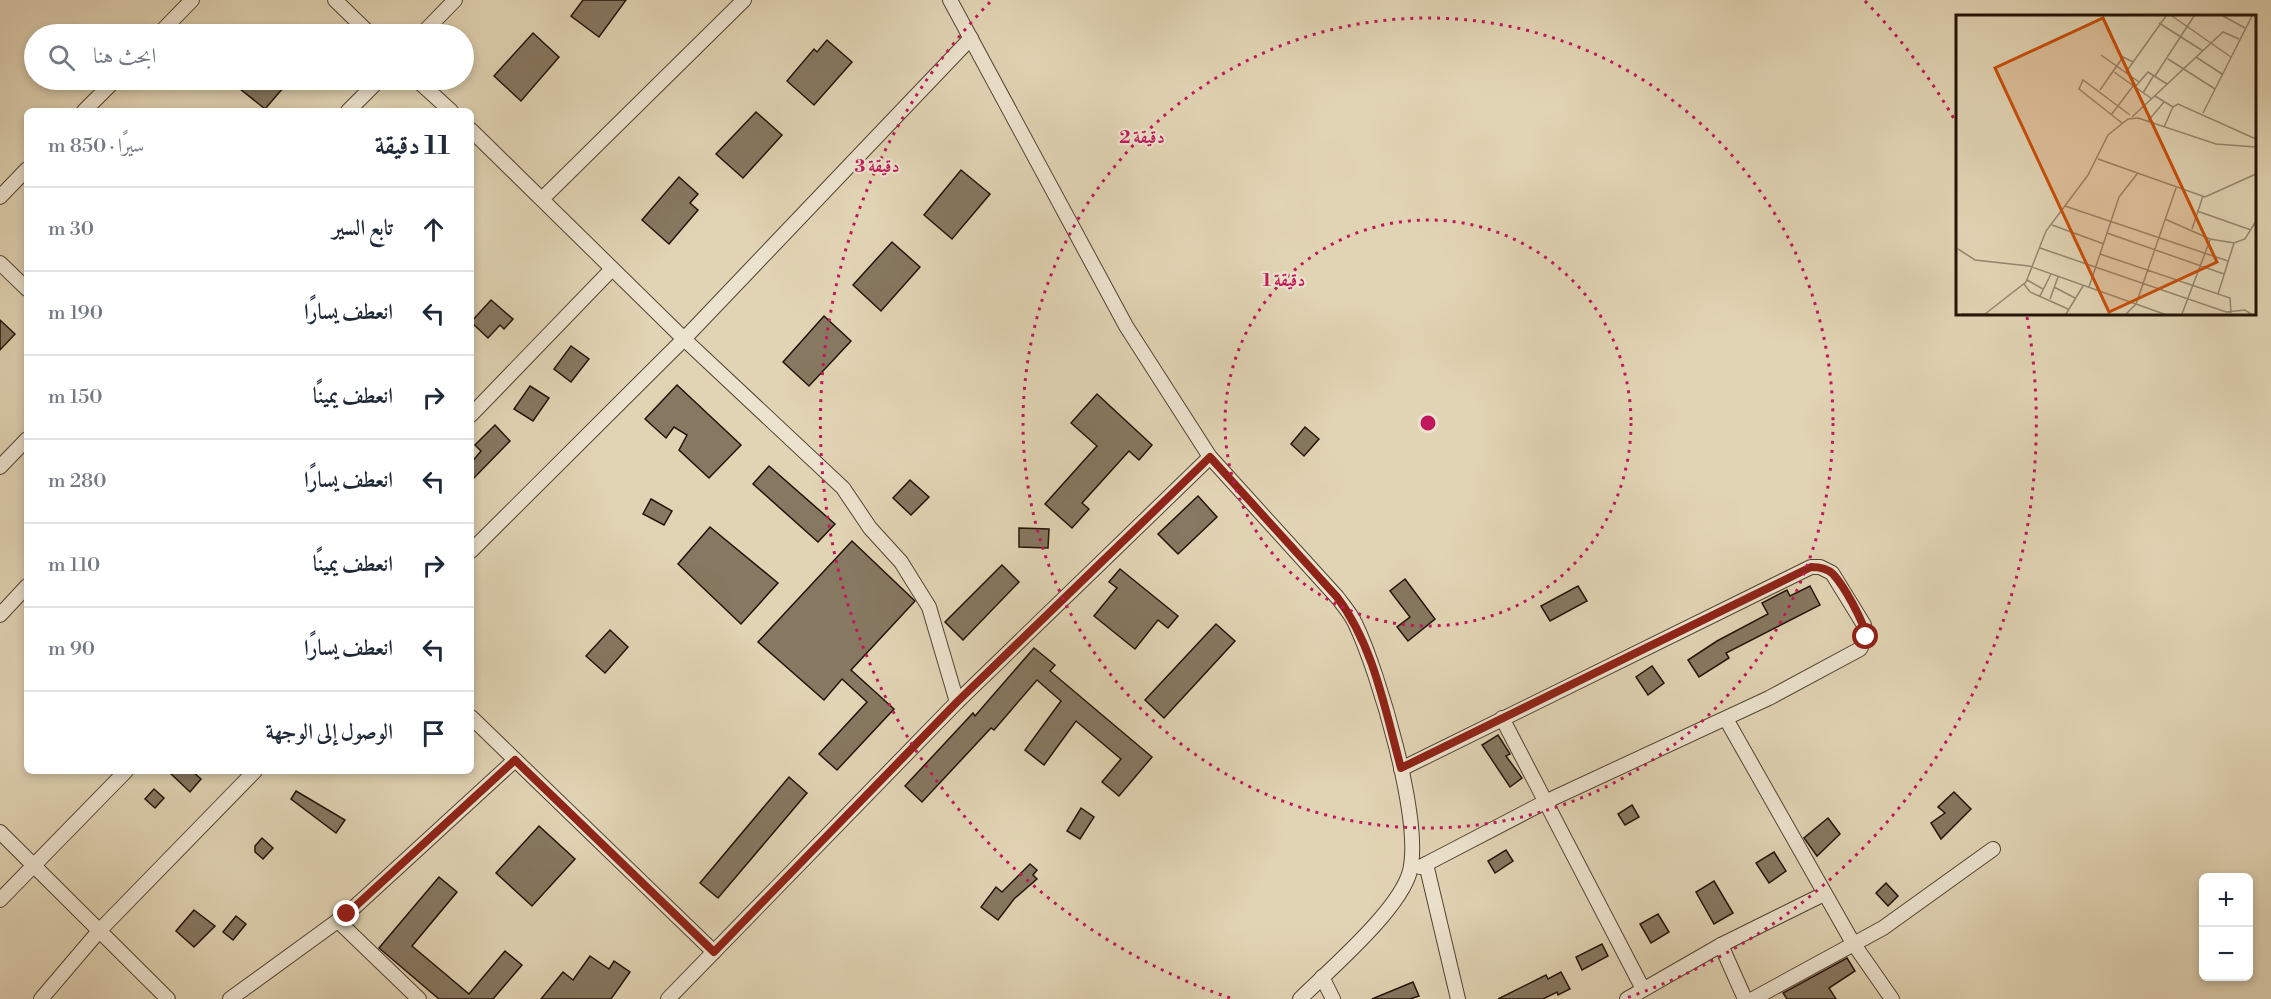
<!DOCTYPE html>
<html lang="ar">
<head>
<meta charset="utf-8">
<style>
  body { margin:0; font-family:"Libre Bodoni",Amiri,serif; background:#f2f2f3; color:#1f2937; direction:rtl }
  .controls { position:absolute; right:18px; bottom:18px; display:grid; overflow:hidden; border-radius:9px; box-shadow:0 3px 9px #0003 }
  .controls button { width:54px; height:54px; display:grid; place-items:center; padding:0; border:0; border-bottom:2px solid #e0e1e3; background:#fff; color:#1f2937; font:30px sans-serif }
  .stop { position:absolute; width:18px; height:18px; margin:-14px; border:4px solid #8f2418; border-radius:50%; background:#fff }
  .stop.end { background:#8f2418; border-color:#fff; box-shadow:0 2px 6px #0008 }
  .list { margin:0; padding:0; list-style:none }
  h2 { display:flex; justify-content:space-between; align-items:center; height:78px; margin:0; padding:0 24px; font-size:26px }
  h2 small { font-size:20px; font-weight:400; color:#747a83 }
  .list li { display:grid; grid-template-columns:39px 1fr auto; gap:18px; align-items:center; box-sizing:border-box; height:84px; padding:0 24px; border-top:2px solid #e0e1e3 }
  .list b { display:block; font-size:22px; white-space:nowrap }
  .list em { font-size:20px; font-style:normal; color:#747a83 }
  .icon { flex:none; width:33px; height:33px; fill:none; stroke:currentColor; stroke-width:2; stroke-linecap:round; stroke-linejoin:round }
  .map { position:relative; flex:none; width:2271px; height:999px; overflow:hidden; direction:ltr }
  .search { position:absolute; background:#fff; box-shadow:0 3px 9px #0003; left:24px; top:24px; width:450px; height:66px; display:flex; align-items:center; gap:15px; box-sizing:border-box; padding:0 21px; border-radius:33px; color:#747a83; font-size:22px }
  .panel { position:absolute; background:#fff; box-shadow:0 3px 9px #0003; left:24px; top:108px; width:450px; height:666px; border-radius:9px; direction:rtl }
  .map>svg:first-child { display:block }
  .building { fill:#867861; stroke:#231407; stroke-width:1.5 }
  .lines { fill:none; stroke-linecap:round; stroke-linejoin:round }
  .street-casing { stroke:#524432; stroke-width:16 }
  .street { stroke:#ece3ce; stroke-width:14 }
  .route { stroke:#8f2418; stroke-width:8 }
  .ring { fill:none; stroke:#c2185b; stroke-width:3; stroke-dasharray:3 6 }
  .inset-road { fill:none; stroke:#95876f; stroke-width:1.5 }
  .view { fill:#ca4f0b; fill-opacity:0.15; stroke:#ca4f0b; stroke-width:3 }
  .inset-edge { fill:none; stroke:#231407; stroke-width:3 }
  .centre { fill:#c2185b; stroke:#ece3ce; stroke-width:3 }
  .ring-label { font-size:18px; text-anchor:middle; font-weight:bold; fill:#c2185b; stroke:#ece3ce; stroke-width:4.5; stroke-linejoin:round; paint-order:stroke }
</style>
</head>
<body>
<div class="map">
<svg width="2271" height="999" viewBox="0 0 2271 999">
  <rect width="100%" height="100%" fill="#e1d4b4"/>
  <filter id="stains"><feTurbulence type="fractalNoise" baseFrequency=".00333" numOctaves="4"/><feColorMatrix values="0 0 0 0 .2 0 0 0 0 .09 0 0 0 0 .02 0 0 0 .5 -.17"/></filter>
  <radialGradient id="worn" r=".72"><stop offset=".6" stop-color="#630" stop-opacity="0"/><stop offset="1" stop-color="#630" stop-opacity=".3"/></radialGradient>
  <!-- building -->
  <g class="building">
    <path d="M583,0h43l-27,37 -28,-21z"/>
    <path d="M533,33l26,24 -38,44 -27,-25z"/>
    <path d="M827,40l25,22 -38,43 -27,-24 27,-32 3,3z"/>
    <path d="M229,80h61l-25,29z"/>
    <path d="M756,112l26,23 -39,43 -27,-24z"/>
    <path d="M961,170l29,24 -38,45 -28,-24z"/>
    <path d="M679,177l19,17 -8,9 8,7 -29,34 -27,-24z"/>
    <path d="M892,242l28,25 -39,44 -28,-26z"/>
    <path d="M491,300l22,19 -9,10 -4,-4 -12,13 -17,-16z"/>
    <path d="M824,316l27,25 -42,45 -26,-24z"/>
    <path d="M0,320l15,14 -15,16z"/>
    <path d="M571,346l18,13 -18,23 -17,-13z"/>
    <path d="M677,385l64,60 -32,33 -30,-28 8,-15 -13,-8 -8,11 -21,-19z"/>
    <path d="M530,386l19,12 -16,23 -19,-12z"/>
    <path d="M1097,394l55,51 -13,15 -10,-9 -47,52 7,6 -17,19 -27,-24 52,-58 -26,-23z"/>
    <path d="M495,425l15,16 -39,40v-18l10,-12 -6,-6z"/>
    <path d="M1305,427l14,12 -15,17 -13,-12z"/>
    <path d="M769,466l66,58 -17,18 -65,-58z"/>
    <path d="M910,480l19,17 -18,18 -18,-17z"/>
    <path d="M1198,496l19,21 -39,37 -20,-20z"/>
    <path d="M651,499l21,12 -8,14 -21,-11z"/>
    <path d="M710,527l68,56 -37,41 -63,-60z"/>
    <path d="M1019,528l30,1 -1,19 -29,-1z"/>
    <path d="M852,541l63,60 -64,69 43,39 -57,61 -18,-16 48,-52 -25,-23 -18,21 -66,-58z"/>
    <path d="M1002,565l17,17 -56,58 -18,-18z"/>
    <path d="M1120,569l58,47 -10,12 -10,-8 -23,29 -41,-33 23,-28 -8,-6z"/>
    <path d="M1405,579l30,40 -27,22 -11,-14 13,-10 -20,-26z"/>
    <path d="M1578,586l9,15 -37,20 -9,-15z"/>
    <path d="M1810,586l10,19 -94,48 3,5 -30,19 -11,-17 29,-19 51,-27 -6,-11 25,-13 3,6z"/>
    <path d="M1216,624l19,17 -71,77 -19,-18z"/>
    <path d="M610,630l18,17 -23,26 -19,-17z"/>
    <path d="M1034,648l21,17 -5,6 102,86 -33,39 -17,-14 19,-23 -45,-38 -32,44 -19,-15 36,-49 -24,-21 -43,50 -3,-2 -69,74 -17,-16 68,-73 2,3z"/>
    <path d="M1652,666l12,17 -16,12 -12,-18z"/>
    <path d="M1498,735l12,19 -4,2 16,22 -12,9 -28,-42z"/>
    <path d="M168,771h24l9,8 -11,13z"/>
    <path d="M789,777l18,16 -89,105 -18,-15z"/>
    <path d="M154,789l10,9 -9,10 -10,-9z"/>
    <path d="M296,791l49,29 -9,13 -45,-34z"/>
    <path d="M1954,792l17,17 -30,30 -10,-16 14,-10 -7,-6z"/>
    <path d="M1632,805l7,12 -14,8 -7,-11z"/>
    <path d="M1081,808l13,9 -14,22 -13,-8z"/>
    <path d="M1828,818l12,16 -23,22 -13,-18z"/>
    <path d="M539,826l36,33 -43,47 -36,-33z"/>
    <path d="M262,838l11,10 -10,11 -8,-7v-6z"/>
    <path d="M1506,850l7,11 -18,12 -7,-12z"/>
    <path d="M1774,852l12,19 -17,12 -13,-20z"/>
    <path d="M1030,864l7,6 -4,5 4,4 -23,20 -16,21 -17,-13 15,-20 6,5z"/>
    <path d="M439,877l18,15 -45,54 57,48 36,-43 17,14 -29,34h-54l-60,-51z"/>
    <path d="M1714,881l19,32 -19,11 -18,-32z"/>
    <path d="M1886,883l12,13 -10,10 -12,-13z"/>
    <path d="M194,910l21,16 -21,21 -18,-16z"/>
    <path d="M1658,914l11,18 -18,11 -11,-19z"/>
    <path d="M236,916l10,8 -13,16 -10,-8z"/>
    <path d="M1602,944l6,12 -26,14 -6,-13z"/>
    <path d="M590,956l19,13 5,-8 16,11 -19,27h-70l22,-27 10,8z"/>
    <path d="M1847,958l8,13 -26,17 7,11h-49l-4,-6z"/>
    <path d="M1561,972l9,17 -12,6 -1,-3 -14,7h-45l48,-24 2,4z"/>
    <path d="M1413,982l6,14 -9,3h-38z"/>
  </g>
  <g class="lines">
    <defs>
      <g id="street">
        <path d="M335,0l35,34"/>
        <path d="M950,0l176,326 84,131 127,140c6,8 14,17 18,26 24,50 67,196 55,248 -10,39 -81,99 -110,128"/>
        <path d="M159,34l33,-34"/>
        <path d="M422,34l33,-34"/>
        <path d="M417,80l34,31"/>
        <path d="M84,111l31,-31"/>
        <path d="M348,111l31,-31"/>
        <path d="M471,130l213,209 159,149 27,40 31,34 28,45 28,95"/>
        <path d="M0,197l27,-28"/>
        <path d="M542,199l202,-199"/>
        <path d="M0,263l27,26"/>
        <path d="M471,415l141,-146"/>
        <path d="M0,467l27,-28"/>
        <path d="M471,551l213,-212 287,-301"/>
        <path d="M0,615l27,-29"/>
        <path d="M471,717l243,235"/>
        <path d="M1502,718l141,271"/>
        <path d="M1726,719l127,224 39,56"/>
        <path d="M1401,769l410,-202h9l12,6 32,52 2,12 -6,12 -91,49 -224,104 -119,62"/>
        <path d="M0,832l168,167"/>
        <path d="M1420,867l6,-3 32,135"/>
        <path d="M0,900l126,-129"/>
        <path d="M338,921l81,78"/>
        <path d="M1721,945l24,54"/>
        <path d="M1322,977l11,22"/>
        <path d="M41,999l58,-68 156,-160"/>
        <path d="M230,999l117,-85 168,-154"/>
        <path d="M668,999l289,-297 253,-245"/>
        <path d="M1627,999l94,-54 103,-51"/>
        <path d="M1753,999l130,-71 110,-79"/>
      </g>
    </defs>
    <!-- street casing -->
    <use href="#street" class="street-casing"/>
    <!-- street -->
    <use href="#street" class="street"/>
  </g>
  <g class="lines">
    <!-- route -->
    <path class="route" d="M347,914l168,-154 199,192 243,-250 253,-245 127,140c37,49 48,113 64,171l410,-201c8,0 16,1 22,7 11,12 31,47 33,63"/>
  </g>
  <!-- distance rings -->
  <g class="ring">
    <circle cx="1428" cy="423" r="203"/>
    <circle cx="1428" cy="423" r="405"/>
    <path d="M1230 998A608 608 0 0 1 991 1M1865 1A608 608 0 0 1 1957 124M2027 317A608 608 0 0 1 1626 998"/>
  </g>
  <!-- overview -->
  <g transform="translate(1956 15)">
    <rect width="300" height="300" fill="#e1d4b4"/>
    <path class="inset-road" d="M216,1l59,41M267,1l22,12M203,8l44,28M145,40l38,27M240,42l26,17M212,44l47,30M158,57l38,27M170,57l40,-56M199,61l39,-60M179,72l13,-15 19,12M144,75l23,-33 10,5M187,78l11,-18M199,81l18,11M247,98l49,-97M155,100l22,-29M176,102l91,-85 16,7M192,106l16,-19M166,108l-43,-34 4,-9 47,35M208,112l9,-20 5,-3 78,35M142,144l107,38 51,-23M109,191l163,55M241,196l54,19M209,204l45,20 24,4 11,-4 11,-18M96,210l52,19M236,214l11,-33M151,218l117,41M84,233l186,64 19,-2 6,4M2,234l17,11 54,6 135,48M144,239l130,44 1,15M71,265l16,9M68,269l6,8 38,17M98,272l21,11M133,272l30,-90 18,-23M262,279l16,-51M84,281l11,-22M94,284l8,-22M5,299h28M29,299l41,-32 20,-51 42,-56 20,-40 20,-16 10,-1 78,26 40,3M110,299l17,-28M170,299l10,-10 40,-116M226,299l28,-74"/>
    <path class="view" d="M147,3l114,244 -108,50 -114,-244z"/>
    <rect width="300" height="300" class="inset-edge"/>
  </g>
  <circle cx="1428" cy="423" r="9" class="centre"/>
  <g class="ring-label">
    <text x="1142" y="143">2 دقيقة</text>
    <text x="877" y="172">3 دقيقة</text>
    <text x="1284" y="286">1 دقيقة</text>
  </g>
  <rect width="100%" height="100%" filter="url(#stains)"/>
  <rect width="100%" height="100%" fill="url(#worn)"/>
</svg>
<div class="controls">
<button>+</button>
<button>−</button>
</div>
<div class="stop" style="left:1866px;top:637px"></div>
<div class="stop end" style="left:347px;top:914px"></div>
<div class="search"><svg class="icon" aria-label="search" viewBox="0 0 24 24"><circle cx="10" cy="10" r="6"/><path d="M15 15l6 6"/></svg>ابحث هنا</div>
<section class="panel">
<h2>11 دقيقة<small>سيرًا · 850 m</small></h2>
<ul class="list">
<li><svg class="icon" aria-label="ahead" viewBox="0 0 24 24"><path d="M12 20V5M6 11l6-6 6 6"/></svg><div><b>تابع السير</b></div><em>30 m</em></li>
<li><svg class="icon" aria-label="left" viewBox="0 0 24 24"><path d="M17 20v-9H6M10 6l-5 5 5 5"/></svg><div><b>انعطف يسارًا</b></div><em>190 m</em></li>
<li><svg class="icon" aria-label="right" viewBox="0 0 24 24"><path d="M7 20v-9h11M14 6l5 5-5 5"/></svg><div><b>انعطف يمينًا</b></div><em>150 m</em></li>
<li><svg class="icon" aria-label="left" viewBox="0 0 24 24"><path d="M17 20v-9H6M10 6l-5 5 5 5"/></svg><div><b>انعطف يسارًا</b></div><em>280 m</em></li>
<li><svg class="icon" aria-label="right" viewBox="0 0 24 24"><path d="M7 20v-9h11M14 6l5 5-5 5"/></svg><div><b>انعطف يمينًا</b></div><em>110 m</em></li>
<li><svg class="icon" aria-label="left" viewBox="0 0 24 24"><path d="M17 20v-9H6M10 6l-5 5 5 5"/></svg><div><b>انعطف يسارًا</b></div><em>90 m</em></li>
<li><svg class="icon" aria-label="arrive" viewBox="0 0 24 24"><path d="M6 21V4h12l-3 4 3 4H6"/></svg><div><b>الوصول إلى الوجهة</b></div></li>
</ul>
</section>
</div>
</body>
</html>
